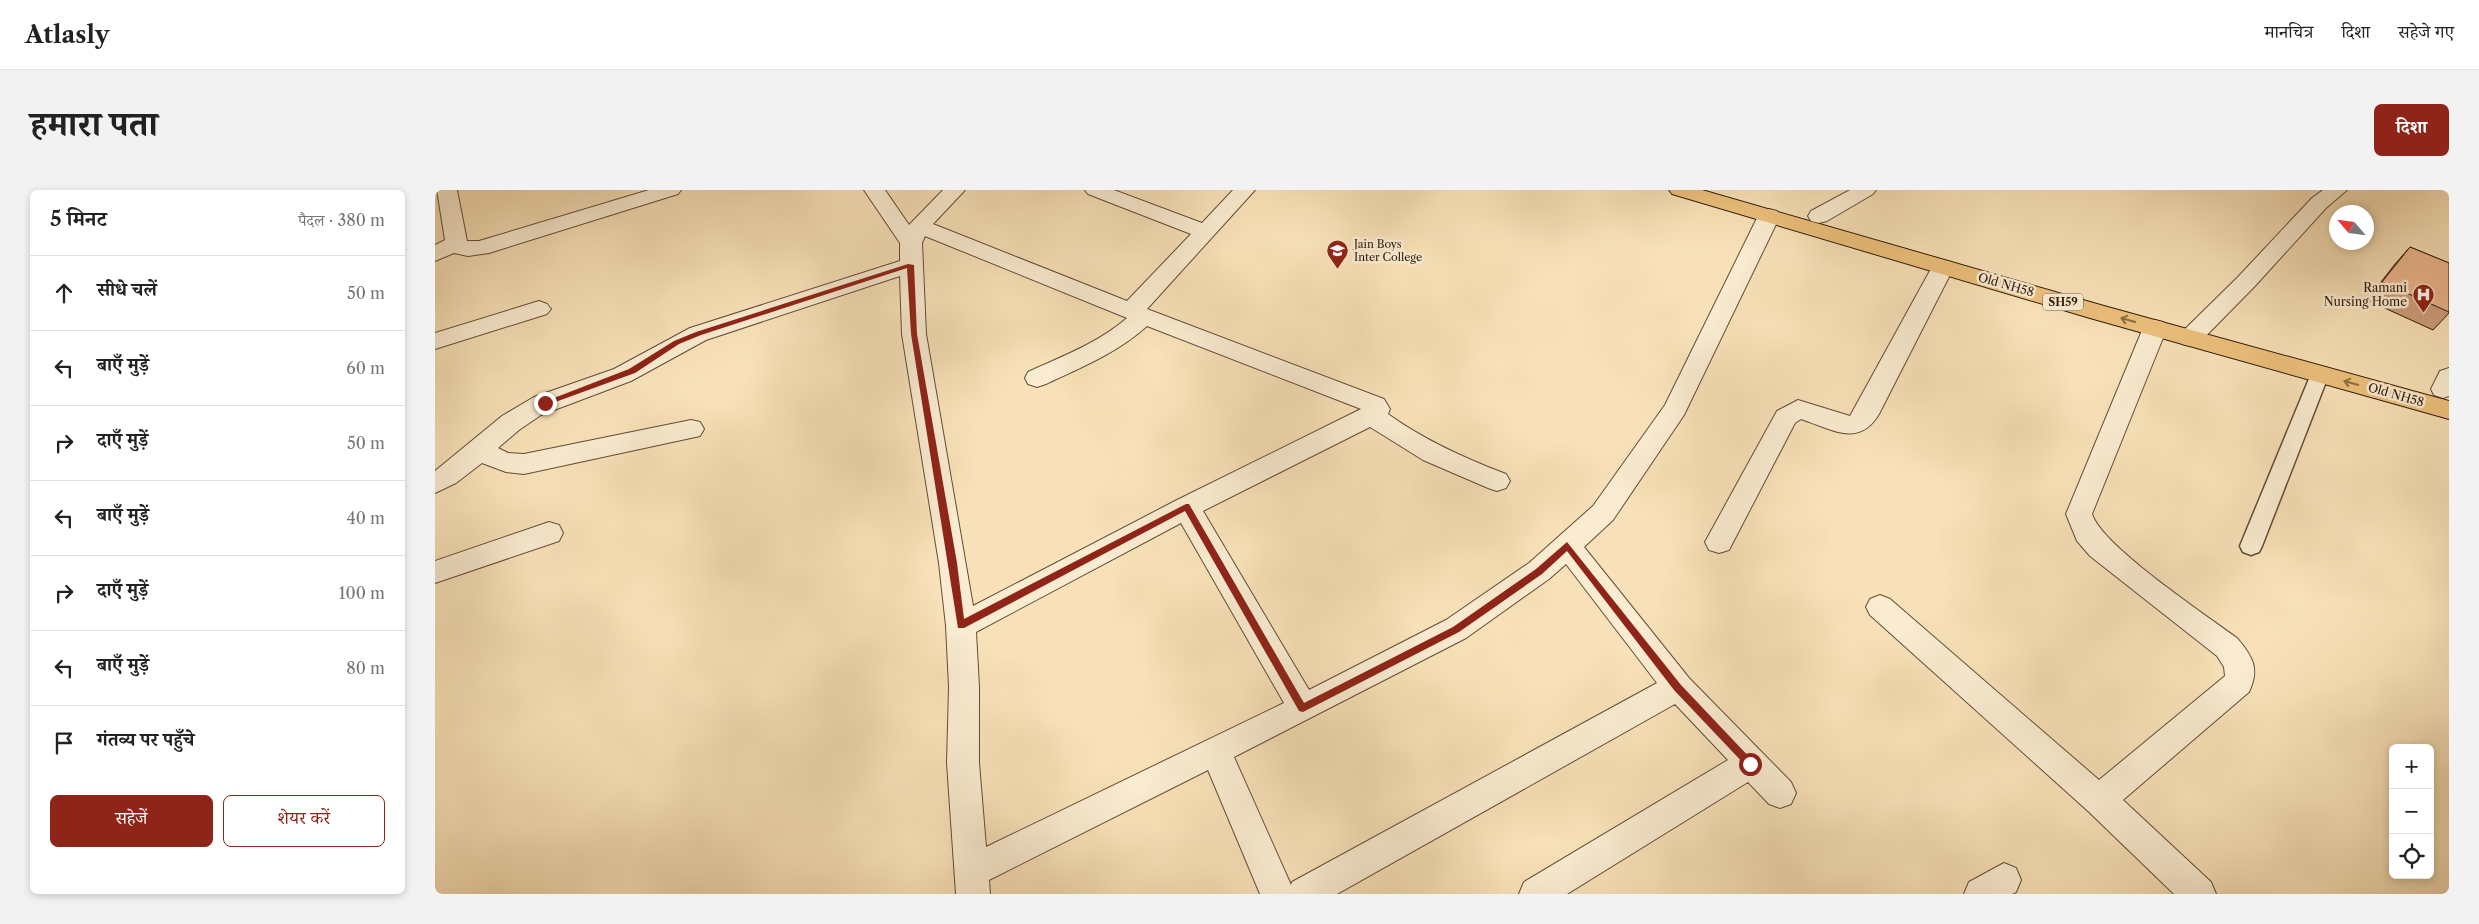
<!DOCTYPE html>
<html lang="hi">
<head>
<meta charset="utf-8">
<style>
  body { margin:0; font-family:"Libre Caslon Text","Noto Serif Devanagari",serif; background:#f2f2f2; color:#222 }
  .controls { position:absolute; right:15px; bottom:15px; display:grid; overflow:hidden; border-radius:8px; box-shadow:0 2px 8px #0003 }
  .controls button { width:45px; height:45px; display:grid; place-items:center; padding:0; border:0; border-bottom:1px solid #e0e0e0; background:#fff; color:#222; font:25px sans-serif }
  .compass { position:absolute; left:1894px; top:15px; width:45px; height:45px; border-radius:50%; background:#fff; box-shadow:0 2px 8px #0003; rotate:298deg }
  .stop { position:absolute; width:15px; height:15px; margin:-11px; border:4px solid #8f2418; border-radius:50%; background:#fff }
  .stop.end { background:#8f2418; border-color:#fff; box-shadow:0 1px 5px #0008 }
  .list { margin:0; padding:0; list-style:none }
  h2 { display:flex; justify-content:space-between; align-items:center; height:65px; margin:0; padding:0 20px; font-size:21px }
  h2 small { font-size:16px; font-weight:400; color:#767676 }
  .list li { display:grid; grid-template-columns:32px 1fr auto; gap:15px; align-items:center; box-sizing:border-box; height:75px; padding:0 20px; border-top:1px solid #e0e0e0 }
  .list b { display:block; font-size:19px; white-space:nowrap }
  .list em { font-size:16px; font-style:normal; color:#767676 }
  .actions { display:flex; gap:10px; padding:15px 20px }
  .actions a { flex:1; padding:11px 0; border:1px solid #8f2418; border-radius:8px; text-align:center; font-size:18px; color:#8f2418 }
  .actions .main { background:#8f2418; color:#fff }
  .icon { flex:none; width:28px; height:28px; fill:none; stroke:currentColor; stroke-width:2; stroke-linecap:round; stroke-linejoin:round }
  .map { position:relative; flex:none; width:2014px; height:704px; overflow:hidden; border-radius:8px }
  header { display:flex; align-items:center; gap:30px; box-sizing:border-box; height:70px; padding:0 25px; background:#fff; border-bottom:1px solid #e0e0e0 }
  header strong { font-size:24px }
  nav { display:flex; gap:28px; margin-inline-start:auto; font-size:18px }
  .intro { display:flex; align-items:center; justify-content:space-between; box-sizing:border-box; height:120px; padding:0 30px }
  h1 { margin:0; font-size:35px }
  .button { padding:12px 22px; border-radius:8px; background:#8f2418; color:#fff; font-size:18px; font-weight:700 }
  main { display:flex; gap:30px; padding:0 30px }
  aside { flex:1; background:#fff; border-radius:8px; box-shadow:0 2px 8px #0003 }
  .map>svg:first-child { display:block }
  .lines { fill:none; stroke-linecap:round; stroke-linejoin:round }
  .service-casing { stroke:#624c36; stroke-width:3 }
  .minor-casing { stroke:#624c36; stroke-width:2 }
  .primary-casing { stroke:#301b0a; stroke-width:2 }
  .service { fill:#faecd1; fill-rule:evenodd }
  .minor { fill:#faecd1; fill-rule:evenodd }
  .primary { fill:#ecc07c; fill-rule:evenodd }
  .wall { fill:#cc9d7b; stroke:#301b0a }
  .building { fill:#edb78f; stroke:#301b0a }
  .oneway { stroke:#8e6e43 }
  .route { fill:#8f2418 }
  .labels { text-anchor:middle; stroke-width:5; stroke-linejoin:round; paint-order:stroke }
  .far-poi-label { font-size:11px; fill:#301b0a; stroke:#faecd1; text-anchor:start }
  .shield { fill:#faecd1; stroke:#6d5a46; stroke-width:1 }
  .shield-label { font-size:11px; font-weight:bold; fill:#301b0a }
  .street-label { font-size:12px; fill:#301b0a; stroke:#faecd1 }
  .poi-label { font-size:12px; fill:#301b0a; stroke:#faecd1; text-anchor:end }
</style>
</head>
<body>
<header>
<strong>Atlasly</strong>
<nav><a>मानचित्र</a><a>दिशा</a><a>सहेजे गए</a></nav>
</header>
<div class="intro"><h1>हमारा पता</h1><a class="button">दिशा</a></div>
<main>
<aside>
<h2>5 मिनट<small>पैदल · 380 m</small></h2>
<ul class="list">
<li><svg class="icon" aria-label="ahead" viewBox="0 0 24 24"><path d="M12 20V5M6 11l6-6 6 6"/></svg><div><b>सीधे चलें</b></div><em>50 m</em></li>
<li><svg class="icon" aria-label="left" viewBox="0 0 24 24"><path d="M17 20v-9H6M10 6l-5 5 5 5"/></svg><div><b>बाएँ मुड़ें</b></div><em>60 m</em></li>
<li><svg class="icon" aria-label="right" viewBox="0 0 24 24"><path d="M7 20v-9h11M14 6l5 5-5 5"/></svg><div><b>दाएँ मुड़ें</b></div><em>50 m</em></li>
<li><svg class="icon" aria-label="left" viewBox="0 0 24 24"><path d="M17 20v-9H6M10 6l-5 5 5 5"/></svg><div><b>बाएँ मुड़ें</b></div><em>40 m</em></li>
<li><svg class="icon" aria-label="right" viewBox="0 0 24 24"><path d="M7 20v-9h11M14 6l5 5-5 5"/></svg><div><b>दाएँ मुड़ें</b></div><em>100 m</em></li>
<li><svg class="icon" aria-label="left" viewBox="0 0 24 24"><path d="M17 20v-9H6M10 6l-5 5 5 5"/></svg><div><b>बाएँ मुड़ें</b></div><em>80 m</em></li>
<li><svg class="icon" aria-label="arrive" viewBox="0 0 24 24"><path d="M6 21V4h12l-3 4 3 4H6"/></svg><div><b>गंतव्य पर पहुँचे</b></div></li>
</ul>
<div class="actions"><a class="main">सहेजें</a><a>शेयर करें</a></div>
</aside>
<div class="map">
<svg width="2014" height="704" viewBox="0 0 2014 704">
  <rect width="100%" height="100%" fill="#f8e1b8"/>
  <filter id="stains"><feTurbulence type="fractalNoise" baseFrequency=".004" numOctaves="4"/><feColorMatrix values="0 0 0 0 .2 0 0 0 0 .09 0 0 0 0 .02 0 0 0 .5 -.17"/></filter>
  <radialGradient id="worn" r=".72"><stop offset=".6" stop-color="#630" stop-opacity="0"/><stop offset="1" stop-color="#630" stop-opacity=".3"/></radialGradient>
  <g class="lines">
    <defs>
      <path id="service" d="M1885,177l7,2 2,5 -67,172 -3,6 -8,3 -8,-3 -3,-6 71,-172 2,-5z"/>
      <g id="minor">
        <path d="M2,0h20l10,51h12l170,-51h32l-3,4 -189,59 -21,3 -14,-3 -19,8v-16l10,-5z"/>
        <path d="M429,0h21l24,35 34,-35h22l-32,34 194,77 64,-67 -103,-40 -3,-4h29l88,33 31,-33h22l-108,119 237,90 6,10 -2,5c36,26 76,44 118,60l4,7 -4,7 -9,3 -9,-3 -65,-28 -53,-33 -167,84 106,179 137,-70 83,-57 64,-57 72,-101 93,-189 3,-5 8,-2 8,2 3,5 -96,199 -71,105 -29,27 105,131 102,104 5,11 -5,11 -11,4 -11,-4 -21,-22 -181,112h-48l5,-12 204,-122 -53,-56 -338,190h-77l-52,-124 -219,110 1,14h-34l-9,-131 2,-76 -3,-61 -7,-63 -37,-229 -2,-58 -194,64 -75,41 -90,34 -22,15 -21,18 10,5 16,1 167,-34 9,2 4,7 -4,7 -176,38 -18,-2 -24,-9 -26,20 -21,10v-22l67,-55 32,-19 80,-28 76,-41 210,-67v-18zM490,46l202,82c-29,25 -64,38 -99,54l-3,6 3,6 9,3 9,-3c36,-17 71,-31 101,-58l214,83 -184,91 -204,106 -47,-272 -4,-91zM746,333l103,180 -298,144 -7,-84v-76l-3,-55zM1131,374l91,119 -365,199 -1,3 -57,-128 232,-119 83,-59z"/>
        <path d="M1415,0h26l-3,4 -46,27 -8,2 -8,-2 -3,-5 3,-5z"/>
        <path d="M1888,0h24l-21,18 -72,79 -56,57 -8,2 -8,-2 -4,-6 4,-6 56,-55 74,-79z"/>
        <path d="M1508,70l8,2 3,5 -75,147c-20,34 -48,15 -78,5l-6,4 -66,127 -10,3 -10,-3 -4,-8 72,-131 21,-11 52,16 82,-149 3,-5z"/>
        <path d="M104,111l8,3 4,5 -4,5 -112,35v-16z"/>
        <path d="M1720,130l8,2 4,6 -75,186c10,32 114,101 145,124 16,19 23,31 12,54l-126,108 88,82 5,12h-42l-86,-83 -218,-196 -4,-8 4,-8 10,-4 10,4 209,181 126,-104 -1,-9 -7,-11 -127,-100 -13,-15 -11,-27 77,-186 4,-6z"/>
        <path d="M2014,178v28l-6,2 -9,-3 -3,-6 9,-18z"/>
        <path d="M114,332l10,3 4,8 -4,8 -124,42v-22z"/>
        <path d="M1569,673l12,5 5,12 -5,12 -4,2h-48l5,-12z"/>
      </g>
      <path id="primary" d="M1234,0h33l402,116 345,95v18l-359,-101 -418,-124z"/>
    </defs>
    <!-- service casing -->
    <use href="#service" class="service-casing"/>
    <!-- minor casing -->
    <use href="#minor" class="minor-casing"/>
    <!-- primary casing -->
    <use href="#primary" class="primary-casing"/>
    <!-- service -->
    <use href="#service" class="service"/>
    <!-- minor -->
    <use href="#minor" class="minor"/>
    <!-- primary -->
    <use href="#primary" class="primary"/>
  </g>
  <!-- wall -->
  <path class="wall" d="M1975,57l39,16v50l-16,17 -66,-30 28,-36z"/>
  <!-- building -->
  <path class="building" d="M1975,57l39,16v49l-67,-30z"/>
  <!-- one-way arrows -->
  <defs><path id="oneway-shaft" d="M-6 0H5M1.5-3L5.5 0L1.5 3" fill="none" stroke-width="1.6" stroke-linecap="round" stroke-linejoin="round" transform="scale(1.25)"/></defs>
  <g class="oneway">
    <use href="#oneway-shaft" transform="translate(1693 130) rotate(-164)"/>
    <use href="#oneway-shaft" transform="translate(1916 193) rotate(-164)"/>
  </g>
  <!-- route -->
  <path class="route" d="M473,74l6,1 3,69 40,229 7,56 222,-115h3l115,199 149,-76 83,-58 31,-27 114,143 72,76v6h-6l-73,-77 -107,-139 -25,23 -83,58 -156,80 -4,-1 -114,-200 -221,117h-6l-47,-294 -4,-66 -206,67 -22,9 -44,29 -88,32 -6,-2 88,-34 45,-28 22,-9z"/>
  <!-- icons -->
  <defs>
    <symbol id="school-pin" viewBox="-11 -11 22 30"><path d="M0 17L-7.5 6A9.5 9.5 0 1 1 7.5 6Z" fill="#8f2418" stroke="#faecd1"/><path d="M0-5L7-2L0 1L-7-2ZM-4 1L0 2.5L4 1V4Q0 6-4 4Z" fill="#fff"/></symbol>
    <symbol id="hospital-pin" viewBox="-11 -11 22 30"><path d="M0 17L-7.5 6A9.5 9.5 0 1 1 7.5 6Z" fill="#8f2418" stroke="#faecd1"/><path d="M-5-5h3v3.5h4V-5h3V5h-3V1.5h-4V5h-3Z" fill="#fff"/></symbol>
  </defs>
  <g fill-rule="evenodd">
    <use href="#school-pin" x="890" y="48" width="25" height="34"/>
    <use href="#hospital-pin" x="1976" y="92" width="25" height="34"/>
  </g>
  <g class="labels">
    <!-- far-poi labels -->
    <g class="far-poi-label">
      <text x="919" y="58">Jain Boys<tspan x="919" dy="13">Inter College</tspan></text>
    </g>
    <!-- shield labels -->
    <rect class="shield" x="1608" y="103.5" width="40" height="17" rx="4"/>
    <g class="shield-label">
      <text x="1628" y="116">SH59</text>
    </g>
    <!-- street labels -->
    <g class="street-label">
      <text transform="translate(1571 95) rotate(16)" y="4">Old NH58</text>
      <text transform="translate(1961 205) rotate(16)" y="4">Old NH58</text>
    </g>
    <!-- poi labels -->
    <g class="poi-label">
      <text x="1972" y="102">Ramani<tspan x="1972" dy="14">Nursing Home</tspan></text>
    </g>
  </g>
  <rect width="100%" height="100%" filter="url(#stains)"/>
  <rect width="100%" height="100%" fill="url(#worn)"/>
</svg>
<div class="controls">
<button>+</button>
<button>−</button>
<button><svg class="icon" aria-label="locate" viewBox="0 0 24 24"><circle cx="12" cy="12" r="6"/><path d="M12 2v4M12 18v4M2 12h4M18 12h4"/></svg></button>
</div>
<svg class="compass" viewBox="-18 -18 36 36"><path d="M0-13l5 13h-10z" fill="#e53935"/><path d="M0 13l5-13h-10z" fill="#767676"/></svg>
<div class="stop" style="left:1315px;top:574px"></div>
<div class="stop end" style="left:110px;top:213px"></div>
</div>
</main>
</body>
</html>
